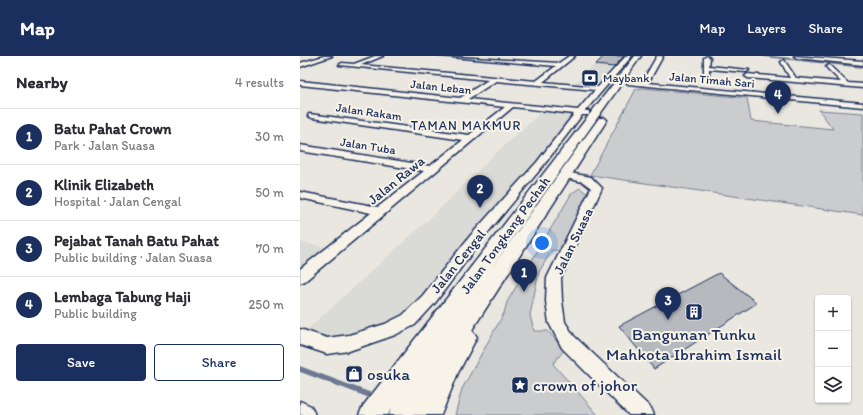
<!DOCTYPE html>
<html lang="en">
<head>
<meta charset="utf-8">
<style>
  body { margin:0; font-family:Itim,sans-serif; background:#f2f2f3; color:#2b2b33 }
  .controls { position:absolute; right:12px; bottom:12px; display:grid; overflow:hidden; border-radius:4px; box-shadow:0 1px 3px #0004 }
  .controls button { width:36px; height:36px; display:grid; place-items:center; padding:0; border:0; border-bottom:1px solid #e1e1e2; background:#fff; color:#2b2b33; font:20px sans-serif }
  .you { position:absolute; left:242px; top:187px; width:14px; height:14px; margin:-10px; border:3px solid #fff; border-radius:50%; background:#1a73e8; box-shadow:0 0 0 6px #1a73e833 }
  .badge { display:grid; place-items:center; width:26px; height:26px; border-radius:50%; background:#1b2f5e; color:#fff; font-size:13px; font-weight:700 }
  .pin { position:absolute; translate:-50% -33px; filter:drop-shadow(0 1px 2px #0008) }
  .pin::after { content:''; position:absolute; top:21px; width:14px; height:12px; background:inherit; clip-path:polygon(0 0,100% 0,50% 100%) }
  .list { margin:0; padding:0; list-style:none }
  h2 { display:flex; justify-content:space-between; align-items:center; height:52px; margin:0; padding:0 16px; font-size:17px }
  h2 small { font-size:13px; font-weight:400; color:#7c7c81 }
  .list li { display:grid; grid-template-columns:26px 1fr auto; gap:12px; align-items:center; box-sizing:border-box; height:56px; padding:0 16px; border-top:1px solid #e1e1e2 }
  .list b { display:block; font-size:15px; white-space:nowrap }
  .list p { margin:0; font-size:13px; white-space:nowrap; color:#7c7c81 }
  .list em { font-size:13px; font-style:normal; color:#7c7c81 }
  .actions { display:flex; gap:8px; padding:12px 16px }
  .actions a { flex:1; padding:9px 0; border:1px solid #1b2f5e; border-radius:4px; text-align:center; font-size:14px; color:#1b2f5e }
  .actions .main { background:#1b2f5e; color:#fff }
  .icon { flex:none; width:22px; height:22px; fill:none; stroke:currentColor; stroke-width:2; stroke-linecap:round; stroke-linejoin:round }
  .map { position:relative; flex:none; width:563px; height:359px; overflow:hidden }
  header { display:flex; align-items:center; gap:24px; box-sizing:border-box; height:56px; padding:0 20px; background:#1b2f5e; color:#fff }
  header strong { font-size:19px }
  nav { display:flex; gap:22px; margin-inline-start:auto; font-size:14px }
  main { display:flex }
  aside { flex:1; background:#fff }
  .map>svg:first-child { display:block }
  .built { fill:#dadad6 }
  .green { fill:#cbcccd; stroke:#737e96 }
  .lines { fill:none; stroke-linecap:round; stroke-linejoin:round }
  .stream-far1 { stroke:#6d7892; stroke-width:2 }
  .stream { stroke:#6d7892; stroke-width:5.5 }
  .building { fill:#b6babf; stroke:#1b2f5e }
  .minor-casing { stroke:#1b2f5e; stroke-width:3 }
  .major-casing { stroke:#1b2f5e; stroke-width:3 }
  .minor { fill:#f7f3e8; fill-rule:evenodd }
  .major { fill:#f7f3e8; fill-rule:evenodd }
  .labels { text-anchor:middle; stroke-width:4; stroke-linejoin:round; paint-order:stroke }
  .far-poi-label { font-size:12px; fill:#1b2f5e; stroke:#f7f3e8; text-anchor:start }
  .far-street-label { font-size:12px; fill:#1b2f5e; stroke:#f7f3e8 }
  .far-neighbourhood-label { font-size:13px; letter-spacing:1px; fill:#1b2f5e; stroke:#f7f3e8 }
  .street-label { font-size:14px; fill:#1b2f5e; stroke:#f7f3e8 }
  .near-poi-label { font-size:17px; fill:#1b2f5e; stroke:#f7f3e8; text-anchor:start }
</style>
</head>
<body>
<header>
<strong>Map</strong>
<nav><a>Map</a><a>Layers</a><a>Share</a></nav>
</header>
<main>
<aside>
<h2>Nearby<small>4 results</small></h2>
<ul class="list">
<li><span class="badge">1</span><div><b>Batu Pahat Crown</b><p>Park · Jalan Suasa</p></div><em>30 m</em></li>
<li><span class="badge">2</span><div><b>Klinik Elizabeth</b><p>Hospital · Jalan Cengal</p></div><em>50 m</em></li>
<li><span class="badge">3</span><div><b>Pejabat Tanah Batu Pahat</b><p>Public building · Jalan Suasa</p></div><em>70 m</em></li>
<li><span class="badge">4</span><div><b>Lembaga Tabung Haji</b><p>Public building</p></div><em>250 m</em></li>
</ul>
<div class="actions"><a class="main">Save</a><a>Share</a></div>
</aside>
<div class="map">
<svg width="563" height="359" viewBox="0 0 563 359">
  <rect width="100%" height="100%" fill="#eae7e0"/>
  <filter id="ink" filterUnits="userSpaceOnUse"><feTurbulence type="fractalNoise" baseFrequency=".025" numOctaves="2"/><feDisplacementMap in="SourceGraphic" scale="8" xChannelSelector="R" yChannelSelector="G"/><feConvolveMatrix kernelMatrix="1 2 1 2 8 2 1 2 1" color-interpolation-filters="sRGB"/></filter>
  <g filter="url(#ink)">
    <!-- built -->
    <g class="built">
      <path d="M303,0h28l-29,34 -31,-3z"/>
      <path d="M246,52l38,3 -152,192 -89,46 -21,4 -22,-9v-8l128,-116 67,-66z"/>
      <path d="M0,186l39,8 -39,31z"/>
    </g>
    <!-- green -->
    <g class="green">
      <path d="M343,32l104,10 4,23 82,8 -14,-19 44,3v102l-273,-40 46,-86z"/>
      <path d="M280,132l9,7 -27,56 -10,-1 -13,22 -2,9 -7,34 4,16h14l16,19 -11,14 45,51h-143l7,-26 42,-76 3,-11 65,-109z"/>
    </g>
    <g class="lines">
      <!-- stream-far1 -->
      <path class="stream-far1" d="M464,0l99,11"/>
      <!-- stream -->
      <path class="stream" d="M0,313l72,27"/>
    </g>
    <!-- building -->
    <g class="building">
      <path d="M304,0h20l-10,11 -19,-2z"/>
      <path d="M419,217l38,30 -103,66 -35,-43z"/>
    </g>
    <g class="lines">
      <defs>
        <g id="minor">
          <path d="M24,0h8l-32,11v-4z"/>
          <path d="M75,0h8l-22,9 175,16 20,-15 -116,-10 119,7 10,-7h6l-32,26 55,5 28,-31h6l-47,55h4v4h-7l-39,51 -63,76 -45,61 -20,22 -20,10 -46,16 -22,3 -27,-9v-16l27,9 22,-3 36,-11 18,-9 20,-20 47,-59 67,-74 37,-48 -61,-7 -208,174 -5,2v-14l71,-56 -71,-15v-6l78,15 46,-36 -124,-20v-6l130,21 33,-26 -151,-22 -4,-2 1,-2 160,21 36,-28 -205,-22v-4l160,17 28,-18 -149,-15 3,-2 12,1zM196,25l99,9 -17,20 -110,-11z"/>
          <path d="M357,0h6l-15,27 215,20v4l-235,-23 -1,-1 3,-2 12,1z"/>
          <path d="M407,0l3,2 -1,8 40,4 -3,2 -37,-3v10l-5,1v-22z"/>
          <path d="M494,0l69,5v4l-66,-7z"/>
          <path d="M484,4l12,18 45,4 -15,-15 3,-2 19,18 15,1v4l-115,-10 -3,-2 3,-2 42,4 -9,-16z"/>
          <path d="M265,116l26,5 11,11 -41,90 1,23 3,21 9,14 77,72 3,7h-25l-67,-67 -13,-25 -3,-22 1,-23 44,-90 -8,-6 -22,-5 -1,-2 1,-2z"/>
        </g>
        <g id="major">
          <path d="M335,0h6l-151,214 109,-152h6l2,2 -135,210 5,7 -19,36 -17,42h-52l2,-6 -3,6h-29l4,-9z"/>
          <path d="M0,345l11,5 4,9h-15z"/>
        </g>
      </defs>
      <!-- minor casing -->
      <use href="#minor" class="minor-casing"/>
      <!-- major casing -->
      <use href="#major" class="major-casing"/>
      <!-- minor -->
      <use href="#minor" class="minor"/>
      <!-- major -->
      <use href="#major" class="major"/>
    </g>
  </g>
  <!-- icons -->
  <defs>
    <symbol id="bank-square" viewBox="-11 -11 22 22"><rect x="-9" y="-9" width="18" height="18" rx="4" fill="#1b2f5e" stroke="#f7f3e8"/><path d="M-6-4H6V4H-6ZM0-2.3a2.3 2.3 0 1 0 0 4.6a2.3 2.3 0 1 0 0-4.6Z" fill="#fff"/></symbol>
    <symbol id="building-square" viewBox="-11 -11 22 22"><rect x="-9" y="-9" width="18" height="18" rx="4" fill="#1b2f5e" stroke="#f7f3e8"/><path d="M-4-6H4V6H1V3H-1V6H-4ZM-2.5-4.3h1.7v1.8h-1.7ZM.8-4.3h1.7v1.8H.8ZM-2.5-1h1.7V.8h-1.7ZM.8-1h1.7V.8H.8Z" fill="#fff"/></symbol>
    <symbol id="shop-square" viewBox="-11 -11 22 22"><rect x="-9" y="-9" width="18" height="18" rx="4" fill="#1b2f5e" stroke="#f7f3e8"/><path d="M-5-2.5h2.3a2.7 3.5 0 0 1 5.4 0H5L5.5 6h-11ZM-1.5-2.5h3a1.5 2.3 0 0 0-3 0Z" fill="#fff"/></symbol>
    <symbol id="sight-square" viewBox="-11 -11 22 22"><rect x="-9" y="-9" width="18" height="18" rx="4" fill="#1b2f5e" stroke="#f7f3e8"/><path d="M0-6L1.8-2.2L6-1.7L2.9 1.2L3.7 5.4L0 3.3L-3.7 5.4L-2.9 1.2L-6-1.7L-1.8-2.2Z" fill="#fff"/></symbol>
  </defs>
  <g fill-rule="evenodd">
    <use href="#bank-square" x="280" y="12" width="20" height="20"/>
    <use href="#building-square" x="384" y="246" width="20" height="20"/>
    <use href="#shop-square" x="44" y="308" width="20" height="20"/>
    <use href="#sight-square" x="210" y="319" width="20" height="20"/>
  </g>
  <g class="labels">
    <!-- far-poi labels -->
    <g class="far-poi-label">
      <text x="303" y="26">Maybank</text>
    </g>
    <!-- far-street labels -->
    <g class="far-street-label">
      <text transform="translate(412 24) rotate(5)" y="4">Jalan Timah Sari</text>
      <text transform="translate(141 31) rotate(6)" y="4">Jalan Leban</text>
      <text transform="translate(69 56) rotate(8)" y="4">Jalan Rakam</text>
      <text transform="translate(68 90) rotate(9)" y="4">Jalan Tuba</text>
    </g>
    <!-- far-neighbourhood labels -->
    <g class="far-neighbourhood-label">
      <text x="166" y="74">TAMAN MAKMUR</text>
    </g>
    <!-- street labels -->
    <g class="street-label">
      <text transform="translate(96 124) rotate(-39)" y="5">Jalan Rawa</text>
      <text transform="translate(205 179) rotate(-54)" y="5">Jalan Tongkang Pechah</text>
      <text transform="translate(273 185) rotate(-64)" y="5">Jalan Suasa</text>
      <text transform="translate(158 205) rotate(-51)" y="5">Jalan Cengal</text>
    </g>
    <!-- near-poi labels -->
    <g class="near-poi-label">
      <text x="394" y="284" text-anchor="middle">Bangunan Tunku<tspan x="394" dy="20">Mahkota Ibrahim Ismail</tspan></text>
      <text x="67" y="324">osuka</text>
      <text x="233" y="335">crown of johor</text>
    </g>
  </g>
</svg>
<div class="controls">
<button>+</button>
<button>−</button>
<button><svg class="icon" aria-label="layers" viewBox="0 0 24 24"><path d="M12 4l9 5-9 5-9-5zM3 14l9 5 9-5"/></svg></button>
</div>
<div class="you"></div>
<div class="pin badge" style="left:224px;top:236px">1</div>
<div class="pin badge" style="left:180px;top:152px">2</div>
<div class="pin badge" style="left:368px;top:264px">3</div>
<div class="pin badge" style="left:478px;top:58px">4</div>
</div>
</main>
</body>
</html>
